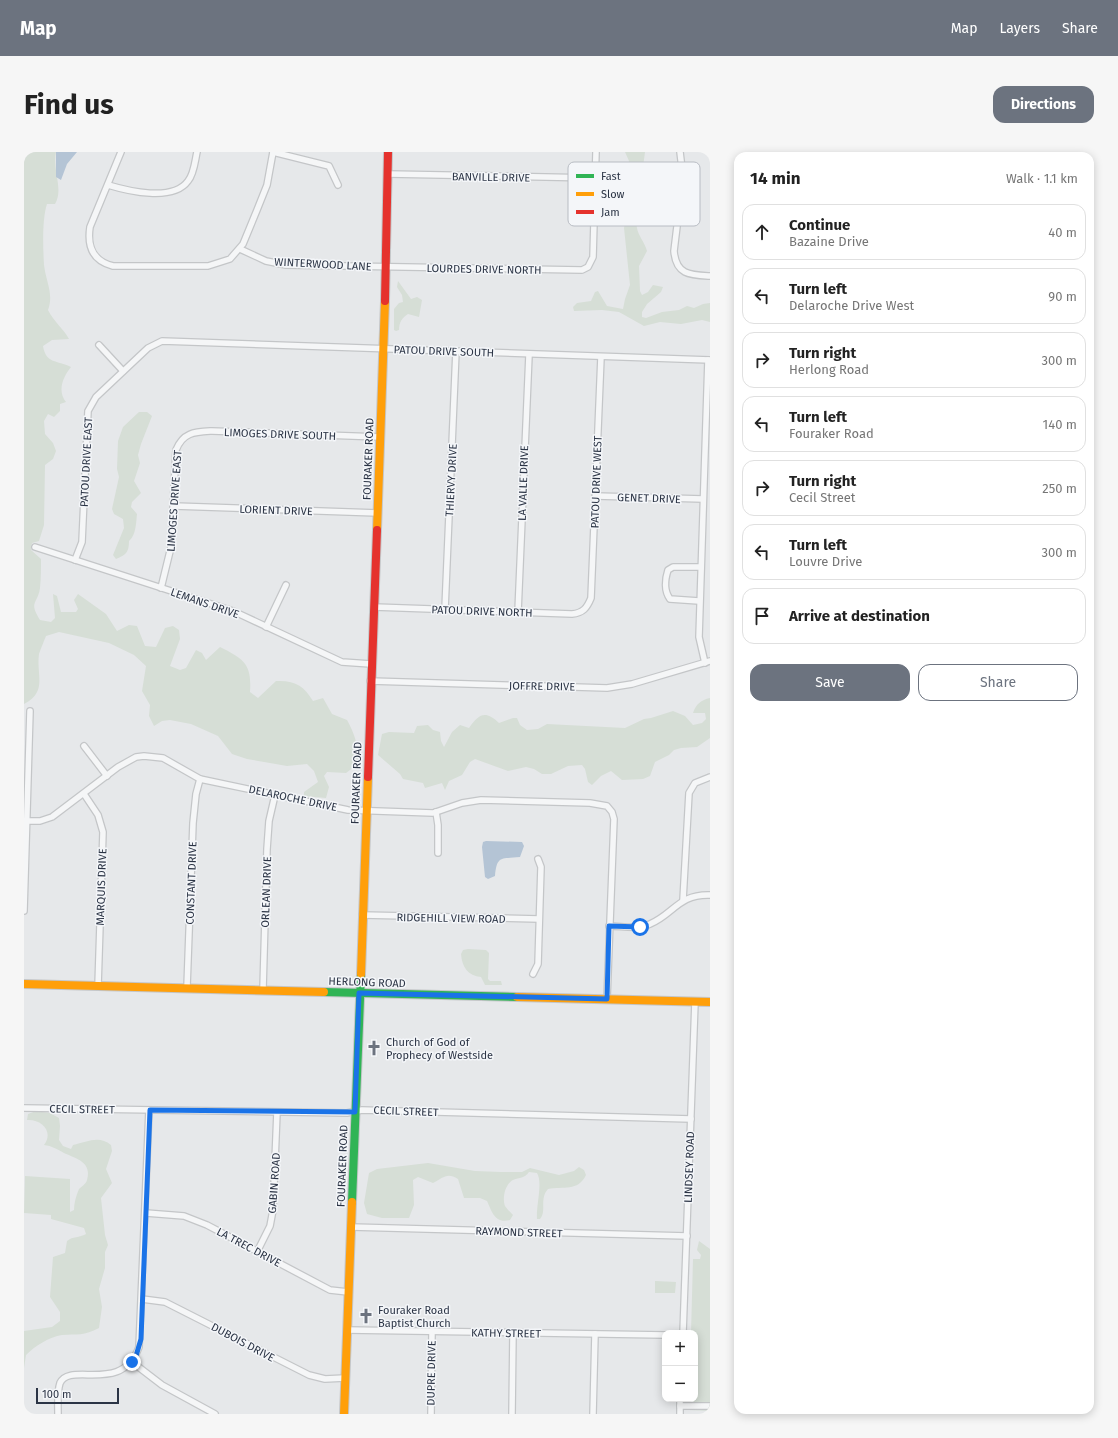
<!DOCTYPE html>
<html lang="en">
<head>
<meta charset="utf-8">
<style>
  body { margin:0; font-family:"Fira Sans",sans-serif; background:#f6f6f6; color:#222 }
  .controls { position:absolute; right:12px; bottom:12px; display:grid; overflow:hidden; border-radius:8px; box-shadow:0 2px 10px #0003 }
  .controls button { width:36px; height:36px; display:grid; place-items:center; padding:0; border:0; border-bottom:1px solid #e0e0e0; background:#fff; color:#222; font:20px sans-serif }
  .scale { position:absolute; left:12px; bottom:10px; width:83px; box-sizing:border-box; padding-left:4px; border:2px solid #2b3445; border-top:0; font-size:11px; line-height:14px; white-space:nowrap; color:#2b3445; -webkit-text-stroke:3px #f4f6f9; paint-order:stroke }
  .stop { position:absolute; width:12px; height:12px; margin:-9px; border:3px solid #1a73e8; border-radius:50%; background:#fff }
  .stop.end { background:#1a73e8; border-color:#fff; box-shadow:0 1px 4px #0008 }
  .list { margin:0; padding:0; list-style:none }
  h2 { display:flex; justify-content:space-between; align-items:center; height:52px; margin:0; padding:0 16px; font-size:17px }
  h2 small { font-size:13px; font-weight:400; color:#767676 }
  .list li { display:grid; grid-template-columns:26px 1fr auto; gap:12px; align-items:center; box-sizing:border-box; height:56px; margin:0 8px 8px; padding:0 8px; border:1px solid #e0e0e0; border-radius:12px }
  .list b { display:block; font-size:15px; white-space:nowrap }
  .list p { margin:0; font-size:13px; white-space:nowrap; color:#767676 }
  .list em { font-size:13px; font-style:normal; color:#767676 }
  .actions { display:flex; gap:8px; padding:12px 16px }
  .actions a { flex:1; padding:9px 0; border:1px solid #6c737f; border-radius:12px; text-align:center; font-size:14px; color:#6c737f }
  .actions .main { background:#6c737f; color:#fff }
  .icon { flex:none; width:22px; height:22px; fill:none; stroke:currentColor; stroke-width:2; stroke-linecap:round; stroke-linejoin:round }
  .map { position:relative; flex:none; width:686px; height:1262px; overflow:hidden; border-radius:12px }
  header { display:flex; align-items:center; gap:24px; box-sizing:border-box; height:56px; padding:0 20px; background:#6c737f; color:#fff }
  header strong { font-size:19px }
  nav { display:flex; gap:22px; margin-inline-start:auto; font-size:14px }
  .intro { display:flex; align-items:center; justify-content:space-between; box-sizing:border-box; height:96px; padding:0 24px }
  h1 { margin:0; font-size:28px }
  .button { padding:10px 18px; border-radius:12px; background:#6c737f; color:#fff; font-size:14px; font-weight:700 }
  main { display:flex; gap:24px; padding:0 24px }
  aside { flex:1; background:#fff; border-radius:12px; box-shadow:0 2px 10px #0003 }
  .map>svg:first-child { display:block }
  .green { fill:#d6ded6 }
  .water { fill:#b4c4d5 }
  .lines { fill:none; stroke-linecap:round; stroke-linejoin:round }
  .street-casing { stroke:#c4c6c8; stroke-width:8 }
  .fast-casing { stroke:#c4c6c8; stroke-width:10 }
  .slow-casing { stroke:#c4c6c8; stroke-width:10 }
  .jam-casing { stroke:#c4c6c8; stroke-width:10 }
  .street { stroke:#f5f6f7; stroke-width:5.5 }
  .fast { stroke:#30b455; stroke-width:8 }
  .slow { stroke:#ff9f0a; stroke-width:8 }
  .jam { stroke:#e5322d; stroke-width:8 }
  .route { stroke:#1a73e8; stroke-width:5 }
  .labels { text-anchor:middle; stroke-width:3; stroke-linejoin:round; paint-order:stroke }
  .street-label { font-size:11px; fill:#2b3445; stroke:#f4f6f9 }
  .poi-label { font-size:11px; fill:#2b3445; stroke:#f4f6f9; text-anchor:start }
  .key { fill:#f4f6f9; stroke:#b8bcc3; stroke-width:1 }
  .key-label { font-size:11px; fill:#2b3445 }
</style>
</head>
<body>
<header>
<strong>Map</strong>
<nav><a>Map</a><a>Layers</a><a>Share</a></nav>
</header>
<div class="intro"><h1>Find us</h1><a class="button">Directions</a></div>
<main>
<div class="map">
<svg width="686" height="1262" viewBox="0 0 686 1262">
  <rect width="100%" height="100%" fill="#e6e8ea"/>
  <!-- green -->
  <g class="green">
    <path d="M0,0h32c-4,18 8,37 -1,52h-8c-5,15 -4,44 -3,61 2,17 10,29 4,45 6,12 15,18 21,29l-17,1 -9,6c3,18 14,14 28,21 -8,10 -14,24 -5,35l-6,2v7l-6,6 -6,-3 -4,7 1,13 8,9 3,8 -3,8 -8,6 -1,60 -5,16 -7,2 -1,7 10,9c0,9 0,19 -1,29 -2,16 -12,13 0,32l11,2 4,-4 -2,-24 4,2 4,16h15l2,-3 -4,-9 4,-6 28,20 11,17 12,-6 8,1 8,20 11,1 9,-19 8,-2 6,4 1,9 -10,27 10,4 6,-2 10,-18 6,3 4,7 14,-13c24,12 32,17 30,45l8,6 18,-17c19,-1 28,5 37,20l10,-3 9,16 15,6c8,14 12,28 11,44l-12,9 -19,-1 -3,4 5,11 -3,11 -22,-2v-4l14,-10 -4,-11 -7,-7 -20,2 -40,-7 -15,-5 -14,-18 -27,-12 -21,-4 -8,1 -8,5 -5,-10 1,-11 -8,-14 4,-25 -12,-11 -25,-12 -50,-11 -13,4c-2,5 -5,12 -7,18 -3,22 9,37 -15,50z"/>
    <path d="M601,0h20l-2,15 2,10c19,13 -12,33 -8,51 1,7 8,15 10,23l-8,15 1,25 2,4 6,-3 5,-7 10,2 -2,5 -14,12 -5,8v5l4,1 16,-6 17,-2 8,-4 7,2 9,-4 7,-1v19l-8,-2 -21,4 -21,-2 -16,4 -25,-14 -17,-2 -28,1 -1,-4 4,-4 14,-2 4,-9 3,-1 9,15 16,3 2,-10 5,-14 -6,-57 5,-22 -7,-2 1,-11 -2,-4 6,-4 4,-8 -4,-10 2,-6z"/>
    <path d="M374,129l13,18 6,-2 5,3 -3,17 -11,-3c-6,4 -9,8 -9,16l-3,1 -2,-1v-21l5,-6 4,-1 -1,-7 -5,-8z"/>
    <path d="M115,260h8l5,4 -11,28 -3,11 2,8 -6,18 7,12 -9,9 -1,5 6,7c-1,9 -1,21 -8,27 0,11 -3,14 -13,18l-3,-4 11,-27 -1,-9 -9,-5 -2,-5 7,-32 -2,-8 1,-28 5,-14z"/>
    <path d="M686,546v40l-13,9 -16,1 -7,2 -5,5 -14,7 -5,14 -7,3 -21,1 -11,-9 -10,5 -9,9 -4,-3 -3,-13 -3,-4 -14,1 -17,8h-9l-8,-5 -8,-2 -18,4 -33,-12 -5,3 -8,13 -13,6 -4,9 -3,-7 -17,5 -2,-5 -20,-4 -3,-5 -22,-19 4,-21 7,-2 25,1 3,-7 11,-1 5,5 7,2 1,9 3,6 8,-15 8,-7 9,3c10,-14 16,-18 30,-5l14,-5h4l3,7 7,5 11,-1 9,-5 78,4 19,-9 7,-1 22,-7 12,5 8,9 9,-2 4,-4 -1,-6h-12c3,-9 8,-13 17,-15z"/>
    <path d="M444,797l18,1 3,3 -1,26 2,2h11l1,4h-17l-4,-8c-13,-1 -19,-10 -20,-23l2,-4z"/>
    <path d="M12,959l14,2 9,5 1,8 -1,14 4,6 8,3 2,-4c14,-3 26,-10 38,0l1,6 -6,18 6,14 -11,15 4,37 3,10 -3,7v16l-6,21 3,18 -3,21c-15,8 -22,6 -37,7 -13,2 -27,11 -36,20l-2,13v-37l28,-4 8,-6v-9l-10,-15 3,-40 12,-4 2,-12c6,-5 12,-3 19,-7l-2,-6 -33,-9v-4l-27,-2 1,-37 45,3v33l4,-2c0,-7 2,-14 5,-21 3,-3 7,-5 8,-9 5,-18 -10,-21 -23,-27 -7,-4 -12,-7 -20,-8 10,-13 -2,-26 -17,-25l1,-6z"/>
    <path d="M404,1011l47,8 26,1h21l8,-4 29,7 15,-4 5,-4 5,3 2,5c-8,17 -23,11 -38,14 -9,10 -1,22 -8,30h-3c-1,-14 6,-36 0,-46l-8,-1c-5,7 -9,5 -16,8 -8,4 -11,18 -8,26 2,3 5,6 8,9l-3,5c-15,4 -18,-8 -23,-19l-7,-3h-16l-6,-19c-11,-7 -15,-1 -25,4l-15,-6 -5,3 1,25 -5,13h-27l-15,-4 -3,-11 5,-30 8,-4z"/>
    <path d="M675,1089l11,8v162l-21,-1v-11h6v-66h-4l2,-74h7l1,-4 -4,-5z"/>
    <path d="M631,1129l21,1 -1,11h-20z"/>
  </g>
  <!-- water -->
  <g class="water">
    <path d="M32,0h21l-10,12 -6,16 -5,-3z"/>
    <path d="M462,689l36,1 2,4 -4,11c-19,2 -23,-2 -25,19l-7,3 -3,-2 -3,-30 1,-5z"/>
  </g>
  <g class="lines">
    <defs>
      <g id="street">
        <path d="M97,0l-31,75c-3,20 3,34 23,39h95l22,-7 13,-15 14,-34 10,-25 6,-33"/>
        <path d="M249,0l56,14 9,19"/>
        <path d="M656,0l3,25 -9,74c2,24 16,24 36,25"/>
        <path d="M364,22l207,4"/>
        <path d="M84,33c20,6 65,17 80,-4 6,-7 7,-20 9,-29"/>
        <path d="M216,97l26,12 20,4 296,5 6,-3 5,-10 3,-105"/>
        <path d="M75,193l24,26"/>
        <path d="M572,344l107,3"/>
        <path d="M150,354l204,7"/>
        <path d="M11,395l198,64 109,51 29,2"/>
        <path d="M51,408l7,-18 6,-131 8,-14 52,-49 14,-7 548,19"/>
        <path d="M137,436l10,-41 5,-97c7,-18 19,-18 36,-19l168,6"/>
        <path d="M675,449l-29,-2c-6,-8 -5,-20 -2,-29l5,-3h28"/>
        <path d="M350,455l198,7c11,-1 15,-6 19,-16l10,-241"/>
        <path d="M421,457l11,-258"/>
        <path d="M494,460l11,-257"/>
        <path d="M242,475l20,-42"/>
        <path d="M681,511l-6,-26 9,-277"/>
        <path d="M346,529l237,7 25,-4 78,-23"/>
        <path d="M60,594l23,30"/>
        <path d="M60,642l14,21 5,17 -5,154"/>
        <path d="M412,660l2,13v28"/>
        <path d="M0,669h16l12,-4 66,-50 18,-10 8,-1 19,2 37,21 148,31 85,3 29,-10 19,-3 109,3 17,3 5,6 2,7 -7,180"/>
        <path d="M659,748l6,-107 6,-10 15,-6"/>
        <path d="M0,759l6,-200"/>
        <path d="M338,763l177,4"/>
        <path d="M585,774c13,0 29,4 41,-2 24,-10 28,-30 60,-29"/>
        <path d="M509,822l5,-10 3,-97 -3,-8"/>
        <path d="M163,835l6,-164 3,-29 4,-15"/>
        <path d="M239,837l4,-140 2,-28 6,-26"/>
        <path d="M0,956l323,5 15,-3 329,9"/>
        <path d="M122,1061l38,3 23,9 123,65 18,2"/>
        <path d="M327,1075l336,9"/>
        <path d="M233,1100l13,-26 3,-16 4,-98"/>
        <path d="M118,1147l23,3 144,73 16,4 20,-1"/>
        <path d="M323,1178l318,5"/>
        <path d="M659,1181l12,-331"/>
        <path d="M108,1210l30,23 53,29"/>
        <path d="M656,1254h30"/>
        <path d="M34,1262c0,-9 -1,-22 2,-31 10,-22 62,12 79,-36l10,-237"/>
        <path d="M407,1262l1,-83"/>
        <path d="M488,1262l1,-81"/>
        <path d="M569,1262l2,-80"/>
        <path d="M656,1262v-15"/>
      </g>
      <g id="fast">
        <path d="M300,840l193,5"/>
        <path d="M328,1050l9,-228"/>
      </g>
      <g id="slow">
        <path d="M353,378l8,-229"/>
        <path d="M337,822l7,-197"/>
        <path d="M0,832l300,8"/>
        <path d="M493,845l193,5"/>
        <path d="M320,1262l8,-212"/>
      </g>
      <g id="jam">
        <path d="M361,149l3,-149"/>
        <path d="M344,625l9,-247"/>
      </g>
    </defs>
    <!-- street casing -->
    <use href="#street" class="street-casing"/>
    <!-- fast casing -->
    <use href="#fast" class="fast-casing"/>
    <!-- slow casing -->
    <use href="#slow" class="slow-casing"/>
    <!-- jam casing -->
    <use href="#jam" class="jam-casing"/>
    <!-- street -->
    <use href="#street" class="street"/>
    <!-- fast -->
    <use href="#fast" class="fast"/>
    <!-- slow -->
    <use href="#slow" class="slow"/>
    <!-- jam -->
    <use href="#jam" class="jam"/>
  </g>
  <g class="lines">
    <!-- route -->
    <path class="route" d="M108,1210l4,-6 5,-17 9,-229 205,2 4,-119 248,6 2,-73 31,1"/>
  </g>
  <!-- icons -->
  <defs>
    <symbol id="church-bare" viewBox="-9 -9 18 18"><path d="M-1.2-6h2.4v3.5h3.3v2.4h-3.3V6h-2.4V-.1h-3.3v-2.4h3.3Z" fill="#6c737f" stroke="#f4f6f9" stroke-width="2.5" paint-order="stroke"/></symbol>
  </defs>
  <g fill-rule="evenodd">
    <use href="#church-bare" x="339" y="885" width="22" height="22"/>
    <use href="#church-bare" x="331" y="1153" width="22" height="22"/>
  </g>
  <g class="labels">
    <!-- street labels -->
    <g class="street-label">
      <text transform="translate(467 25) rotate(1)" y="4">BANVILLE DRIVE</text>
      <text transform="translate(299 112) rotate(3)" y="4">WINTERWOOD LANE</text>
      <text transform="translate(460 117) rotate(1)" y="4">LOURDES DRIVE NORTH</text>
      <text transform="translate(420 199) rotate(2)" y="4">PATOU DRIVE SOUTH</text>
      <text transform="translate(256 282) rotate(2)" y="4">LIMOGES DRIVE SOUTH</text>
      <text transform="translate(344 307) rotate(-88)" y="4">FOURAKER ROAD</text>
      <text transform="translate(62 310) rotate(-87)" y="4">PATOU DRIVE EAST</text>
      <text transform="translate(427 328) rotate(-87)" y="4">THIERVY DRIVE</text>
      <text transform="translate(572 330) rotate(-88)" y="4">PATOU DRIVE WEST</text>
      <text transform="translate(499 331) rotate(-88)" y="4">LA VALLE DRIVE</text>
      <text transform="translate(625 346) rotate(2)" y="4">GENET DRIVE</text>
      <text transform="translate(150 349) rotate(-86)" y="4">LIMOGES DRIVE EAST</text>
      <text transform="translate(252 358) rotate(2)" y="4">LORIENT DRIVE</text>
      <text transform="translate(181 451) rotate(19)" y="4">LEMANS DRIVE</text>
      <text transform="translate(458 459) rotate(2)" y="4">PATOU DRIVE NORTH</text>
      <text transform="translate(518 534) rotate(1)" y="4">JOFFRE DRIVE</text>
      <text transform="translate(332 631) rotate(-88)" y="4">FOURAKER ROAD</text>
      <text transform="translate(269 646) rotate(12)" y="4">DELAROCHE DRIVE</text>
      <text transform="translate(167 731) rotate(-88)" y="4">CONSTANT DRIVE</text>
      <text transform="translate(77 735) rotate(-88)" y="4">MARQUIS DRIVE</text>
      <text transform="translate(242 740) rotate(-88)" y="4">ORLEAN DRIVE</text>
      <text transform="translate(427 766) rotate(1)" y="4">RIDGEHILL VIEW ROAD</text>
      <text transform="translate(343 830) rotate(2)" y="4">HERLONG ROAD</text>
      <text transform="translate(58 957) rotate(1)" y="4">CECIL STREET</text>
      <text transform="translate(382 959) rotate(2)" y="4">CECIL STREET</text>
      <text transform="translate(318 1014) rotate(-88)" y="4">FOURAKER ROAD</text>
      <text transform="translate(665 1015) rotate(-88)" y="4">LINDSEY ROAD</text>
      <text transform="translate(250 1031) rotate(-86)" y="4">GABIN ROAD</text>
      <text transform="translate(495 1080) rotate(2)" y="4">RAYMOND STREET</text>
      <text transform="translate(225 1095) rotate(28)" y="4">LA TREC DRIVE</text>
      <text transform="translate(482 1181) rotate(1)" y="4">KATHY STREET</text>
      <text transform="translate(219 1190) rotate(28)" y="4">DUBOIS DRIVE</text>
      <text transform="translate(407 1221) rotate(-89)" y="4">DUPRE DRIVE</text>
    </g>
    <!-- poi labels -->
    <g class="poi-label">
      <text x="362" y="894">Church of God of<tspan x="362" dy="13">Prophecy of Westside</tspan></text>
      <text x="354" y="1162">Fouraker Road<tspan x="354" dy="13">Baptist Church</tspan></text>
    </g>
  </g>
  <!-- legend -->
  <rect x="544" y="10" width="132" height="64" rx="6" class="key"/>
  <rect x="552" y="22" width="18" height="4" fill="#30b455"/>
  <rect x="552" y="40" width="18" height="4" fill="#ff9f0a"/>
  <rect x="552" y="58" width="18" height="4" fill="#e5322d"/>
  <g class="key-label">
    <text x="577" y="28">Fast</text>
    <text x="577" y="46">Slow</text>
    <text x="577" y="64">Jam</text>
  </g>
</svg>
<div class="controls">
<button>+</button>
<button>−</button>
</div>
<div class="scale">100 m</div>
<div class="stop" style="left:616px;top:775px"></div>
<div class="stop end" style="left:108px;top:1210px"></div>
</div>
<aside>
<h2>14 min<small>Walk · 1.1 km</small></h2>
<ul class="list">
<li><svg class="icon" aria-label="ahead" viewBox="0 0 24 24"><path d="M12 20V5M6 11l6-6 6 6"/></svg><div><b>Continue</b><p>Bazaine Drive</p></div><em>40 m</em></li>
<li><svg class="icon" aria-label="left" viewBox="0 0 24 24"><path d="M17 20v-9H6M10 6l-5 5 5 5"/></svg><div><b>Turn left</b><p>Delaroche Drive West</p></div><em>90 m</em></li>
<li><svg class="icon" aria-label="right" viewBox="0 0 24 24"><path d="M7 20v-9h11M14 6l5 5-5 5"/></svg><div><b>Turn right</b><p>Herlong Road</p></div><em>300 m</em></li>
<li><svg class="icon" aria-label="left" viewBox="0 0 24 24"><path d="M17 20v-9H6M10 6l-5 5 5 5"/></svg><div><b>Turn left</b><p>Fouraker Road</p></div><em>140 m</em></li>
<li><svg class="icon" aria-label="right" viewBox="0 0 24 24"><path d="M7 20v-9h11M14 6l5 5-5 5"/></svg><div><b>Turn right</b><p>Cecil Street</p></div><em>250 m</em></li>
<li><svg class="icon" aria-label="left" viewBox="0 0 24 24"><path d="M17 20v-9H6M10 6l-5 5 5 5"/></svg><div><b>Turn left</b><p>Louvre Drive</p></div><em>300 m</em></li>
<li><svg class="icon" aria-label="arrive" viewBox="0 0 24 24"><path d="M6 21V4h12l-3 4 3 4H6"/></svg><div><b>Arrive at destination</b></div></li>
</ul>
<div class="actions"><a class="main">Save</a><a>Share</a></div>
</aside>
</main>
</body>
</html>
